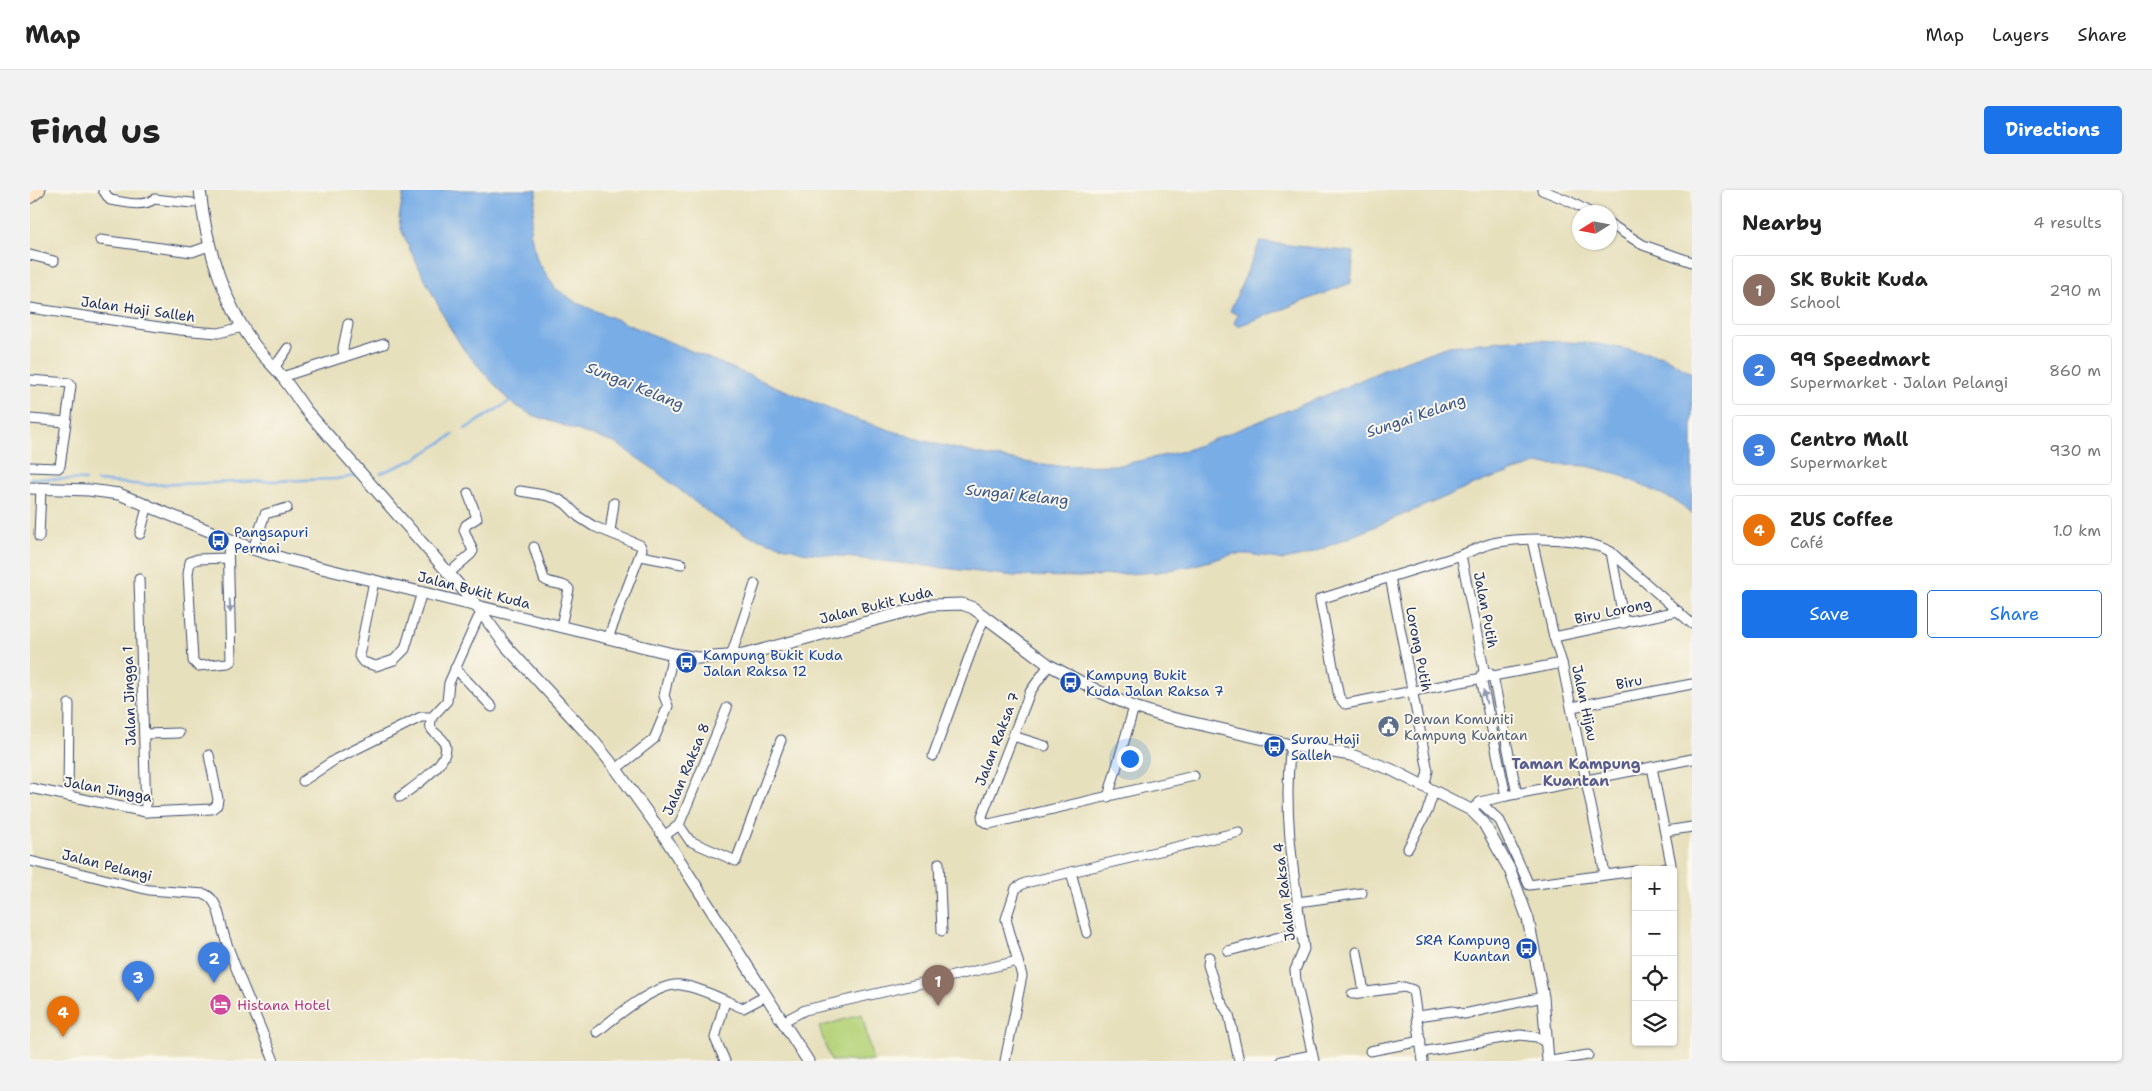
<!DOCTYPE html>
<html lang="en">
<head>
<meta charset="utf-8">
<style>
  body { margin:0; font-family:"Shantell Sans",sans-serif; background:#f2f2f2; color:#222 }
  .controls { position:absolute; right:15px; bottom:15px; display:grid; overflow:hidden; border-radius:5px; box-shadow:0 1px 4px #0004 }
  .controls button { width:45px; height:45px; display:grid; place-items:center; padding:0; border:0; border-bottom:1px solid #e0e0e0; background:#fff; color:#222; font:25px sans-serif }
  .compass { position:absolute; left:1542px; top:15px; width:45px; height:45px; border-radius:50%; background:#fff; box-shadow:0 1px 4px #0004; rotate:259deg }
  .you { position:absolute; left:1099px; top:568px; width:18px; height:18px; margin:-12px; border:4px solid #fff; border-radius:50%; background:#1a73e8; box-shadow:0 0 0 8px #1a73e833 }
  .badge { display:grid; place-items:center; width:32px; height:32px; border-radius:50%; background:#1a73e8; color:#fff; font-size:16px; font-weight:700 }
  .pin { position:absolute; translate:-50% -41px; filter:drop-shadow(0 1px 2px #0008) }
  .pin::after { content:''; position:absolute; top:26px; width:18px; height:15px; background:inherit; clip-path:polygon(0 0,100% 0,50% 100%) }
  .list { margin:0; padding:0; list-style:none }
  h2 { display:flex; justify-content:space-between; align-items:center; height:65px; margin:0; padding:0 20px; font-size:21px }
  h2 small { font-size:16px; font-weight:400; color:#767676 }
  .list li { display:grid; grid-template-columns:32px 1fr auto; gap:15px; align-items:center; box-sizing:border-box; height:70px; margin:0 10px 10px; padding:0 10px; border:1px solid #e0e0e0; border-radius:5px }
  .list b { display:block; font-size:19px; white-space:nowrap }
  .list p { margin:0; font-size:16px; white-space:nowrap; color:#767676 }
  .list em { font-size:16px; font-style:normal; color:#767676 }
  .actions { display:flex; gap:10px; padding:15px 20px }
  .actions a { flex:1; padding:11px 0; border:1px solid #1a73e8; border-radius:5px; text-align:center; font-size:18px; color:#1a73e8 }
  .actions .main { background:#1a73e8; color:#fff }
  .icon { flex:none; width:28px; height:28px; fill:none; stroke:currentColor; stroke-width:2; stroke-linecap:round; stroke-linejoin:round }
  .map { position:relative; flex:none; width:1662px; height:871px; overflow:hidden; border-radius:5px }
  header { display:flex; align-items:center; gap:30px; box-sizing:border-box; height:70px; padding:0 25px; background:#fff; border-bottom:1px solid #e0e0e0 }
  header strong { font-size:24px }
  nav { display:flex; gap:28px; margin-inline-start:auto; font-size:18px }
  .intro { display:flex; align-items:center; justify-content:space-between; box-sizing:border-box; height:120px; padding:0 30px }
  h1 { margin:0; font-size:35px }
  .button { padding:12px 22px; border-radius:5px; background:#1a73e8; color:#fff; font-size:18px; font-weight:700 }
  main { display:flex; gap:30px; padding:0 30px }
  aside { flex:1; background:#fff; border-radius:5px; box-shadow:0 1px 4px #0004 }
  .map>svg:first-child { display:block }
  .green { fill:#b5d379; stroke:#68816c }
  .water { fill:#79ade6; stroke:#4a6ea2 }
  .lines { fill:none; stroke-linecap:round; stroke-linejoin:round }
  .stream { stroke:#79ade6; stroke-width:2.5 }
  .minor-casing { stroke:#3a4a6c; stroke-width:11 }
  .tertiary-casing { stroke:#3a4a6c; stroke-width:13 }
  .secondary-casing { stroke:#3a4a6c; stroke-width:14 }
  .minor { stroke:#fff; stroke-width:9 }
  .tertiary { stroke:#fff; stroke-width:11 }
  .secondary { stroke:#fee5c5; stroke-width:12 }
  .oneway { fill:#8d97ae }
  .labels { text-anchor:middle; stroke-width:4; stroke-linejoin:round; paint-order:stroke }
  .street-label { font-size:14px; fill:#1b2f5e; stroke:#fbf7ec }
  .transit-label { font-size:14px; fill:#164399; stroke:#fbf7ec; text-anchor:start }
  .service-label { font-size:14px; fill:#4e5e75; stroke:#fbf7ec; text-anchor:start }
  .hotel-label { font-size:14px; fill:#b23c85; stroke:#fbf7ec; text-anchor:start }
  .water-label { font-size:15px; font-style:italic; fill:#375587; stroke:#fbf7ec }
  .neighbourhood-label { font-size:15px; font-weight:bold; fill:#575c8c; stroke:#fbf7ec }
</style>
</head>
<body>
<header>
<strong>Map</strong>
<nav><a>Map</a><a>Layers</a><a>Share</a></nav>
</header>
<div class="intro"><h1>Find us</h1><a class="button">Directions</a></div>
<main>
<div class="map">
<svg width="1662" height="871" viewBox="0 0 1662 871">
  <rect width="100%" height="100%" fill="#fbf7ec"/>
  <filter id="ink" filterUnits="userSpaceOnUse"><feTurbulence type="fractalNoise" baseFrequency=".02" numOctaves="2"/><feDisplacementMap in="SourceGraphic" scale="10" xChannelSelector="R" yChannelSelector="G"/><feConvolveMatrix kernelMatrix="1 2 1 2 8 2 1 2 1" color-interpolation-filters="sRGB"/></filter>
  <filter id="wash" filterUnits="userSpaceOnUse"><feTurbulence type="fractalNoise" baseFrequency=".0096" numOctaves="4" result="noise"/><feDisplacementMap in="SourceGraphic" scale="20" xChannelSelector="R" yChannelSelector="G"/><feGaussianBlur stdDeviation="1.12" result="paint"/><feColorMatrix in="noise" values="0 0 0 0 0 0 0 0 0 0 0 0 0 0 0 0 0 1.4 0 .05"/><feComposite in="paint" operator="in"/></filter>
  <g filter="url(#wash)">
    <rect width="100%" height="100%" fill="#e7e0bd"/>
    <!-- green -->
    <path class="green" d="M832,824l11,47h-42l-12,-34z"/>
    <!-- water -->
    <g class="water">
      <path d="M374,0h133l-7,41 7,29 18,28 22,15 269,113 75,24 56,14 73,12 70,-1 64,-14 140,-55 78,-34 47,-16 74,-7 75,5 65,12 29,17v142l-16,-14 -58,-27 -31,-8 -50,-2 -51,16 -179,75 -23,5 -35,-6h-15l-42,12 -34,6 -78,5 -66,-1 -212,-24 -55,-17 -33,-18 -62,-49 -35,-24 -87,-30 -20,-12 -46,-52 -15,-24 -39,-76 -9,-21 -2,-11z"/>
      <path d="M1230,52l94,10 -3,31 -113,43 -4,-3 4,-8 -8,-4z"/>
    </g>
    <g class="lines">
      <!-- stream -->
      <g class="stream">
        <path d="M435,239l47,-29"/>
        <path d="M351,283l32,-13 40,-25"/>
        <path d="M0,288l55,2"/>
        <path d="M67,291l49,4 190,-6 19,-3"/>
      </g>
    </g>
  </g>
  <g filter="url(#ink)">
    <g class="lines">
      <defs>
        <g id="minor">
          <path d="M73,0l7,10c14,2 32,8 44,-1l38,4"/>
          <path d="M1512,0l27,11 20,11"/>
          <path d="M1580,34l33,21 49,17"/>
          <path d="M70,50l92,12 17,-6"/>
          <path d="M0,65l24,6"/>
          <path d="M0,118l150,22 38,3 25,-6"/>
          <path d="M314,167l40,-13"/>
          <path d="M244,178l14,-20"/>
          <path d="M252,187l62,-20 -1,-9 5,-24"/>
          <path d="M0,190l39,3 2,3 -11,80 -2,2 -28,-1"/>
          <path d="M0,229l36,3"/>
          <path d="M490,301l24,4 14,4 8,5 13,13 14,9 47,19 2,4 -34,89"/>
          <path d="M580,342l4,-29"/>
          <path d="M110,344l8,-30"/>
          <path d="M9,347l2,-49"/>
          <path d="M1502,350l22,97 8,26 43,211"/>
          <path d="M504,357l10,32c7,6 19,3 25,10l-8,37"/>
          <path d="M223,359l12,-35 22,-6"/>
          <path d="M1581,362l13,71"/>
          <path d="M1431,365l23,115 -3,8 25,118"/>
          <path d="M611,366l41,8"/>
          <path d="M197,368l-29,1 -8,3 -2,12 5,87 5,5 30,-3 3,-2 -3,-123"/>
          <path d="M418,384l23,-20 2,-3 -9,-21 2,-5 11,-7 -9,-25"/>
          <path d="M1360,387l38,194 -4,15"/>
          <path d="M109,389l7,233"/>
          <path d="M344,391l-15,75 4,6 13,4 18,-6 11,-11 17,-57"/>
          <path d="M1524,447l124,-26"/>
          <path d="M701,466l24,-72"/>
          <path d="M1532,473l-217,41 -6,-7 -19,-98c45,-14 90,-28 135,-42 14,-4 29,-13 43,-15 30,-5 88,-5 113,10l81,72"/>
          <path d="M1019,475l-19,27 -48,124 1,5 6,3 205,-48"/>
          <path d="M425,478l37,39"/>
          <path d="M1459,483l4,3 24,118"/>
          <path d="M1542,517l120,-23"/>
          <path d="M115,544l34,-1"/>
          <path d="M983,546l32,10"/>
          <path d="M1261,555c-9,67 4,137 13,204l-9,21 1,11 18,80"/>
          <path d="M903,566l44,-121 8,-18"/>
          <path d="M586,579l38,-30 14,-33 -4,-10 9,-42"/>
          <path d="M273,591l33,-22 85,-42h11l15,-16 2,-18 29,-65"/>
          <path d="M0,598l116,24 66,-3 5,-4 1,-6 -9,-44"/>
          <path d="M38,606l1,-92"/>
          <path d="M370,607c13,-10 61,-40 41,-59 -9,-8 -13,-8 -9,-21"/>
          <path d="M1078,607l26,-90"/>
          <path d="M1450,612l20,19 29,64 107,-14"/>
          <path d="M1441,620l9,-8 26,-6 186,-37"/>
          <path d="M649,635l11,16 46,20 45,-121"/>
          <path d="M1636,641l26,-4"/>
          <path d="M634,646l15,-11 48,-117"/>
          <path d="M1378,658l19,-36 7,-21"/>
          <path d="M0,671l119,29 56,4c15,7 15,30 20,44 14,42 33,82 49,123"/>
          <path d="M909,673l3,68"/>
          <path d="M1619,680l19,-2 3,-4 -19,-97"/>
          <path d="M1041,682l16,61"/>
          <path d="M1268,712l64,-9"/>
          <path d="M1198,761c25,-6 48,-14 74,-19"/>
          <path d="M1327,762l7,40"/>
          <path d="M1179,767l-1,8 11,33 10,17 10,46"/>
          <path d="M1322,804l52,-7 9,3 10,71"/>
          <path d="M695,811l-10,37 10,23"/>
          <path d="M1388,826l35,-5 11,3 79,-17"/>
          <path d="M754,831l21,-11 213,-49"/>
          <path d="M567,842c17,-14 60,-50 84,-47 21,3 42,15 62,23l23,-12"/>
          <path d="M1340,861l51,-10"/>
          <path d="M1392,862l98,-17 17,2 9,6"/>
          <path d="M975,871l17,-85 -16,-57 10,-31 9,-5 214,-51"/>
          <path d="M1251,871l31,-6"/>
          <path d="M1521,871l37,-6"/>
        </g>
        <g id="tertiary">
          <path d="M170,0c6,56 21,107 53,153 9,13 21,23 30,35 8,10 15,21 22,31l167,191 34,46 86,93 24,30 48,67 144,225"/>
          <path d="M0,298l59,2 30,4 134,55 32,10 388,95 25,4 45,-3 188,-50 31,-1 11,4 76,57 51,27 34,15 29,9 128,29 60,10 39,14 81,41 12,12 27,48 18,49 15,78 5,64"/>
        </g>
        <path id="secondary" d="M0,7l9,-7"/>
      </defs>
      <!-- minor casing -->
      <use href="#minor" class="minor-casing"/>
      <!-- tertiary casing -->
      <use href="#tertiary" class="tertiary-casing"/>
      <!-- secondary casing -->
      <use href="#secondary" class="secondary-casing"/>
      <!-- minor -->
      <use href="#minor" class="minor"/>
      <!-- tertiary -->
      <use href="#tertiary" class="tertiary"/>
      <!-- secondary -->
      <use href="#secondary" class="secondary"/>
    </g>
    <!-- one-way arrows -->
    <defs><path id="oneway-solid" d="M-6-.8H1V-3.2L6.5 0L1 3.2V.8H-6Z" transform="scale(1.25)"/></defs>
    <g class="oneway">
      <use href="#oneway-solid" transform="translate(200 416) rotate(87)"/>
      <use href="#oneway-solid" transform="translate(1455 507) rotate(-102)"/>
    </g>
  </g>
  <!-- icons -->
  <defs>
    <symbol id="bus-disc" viewBox="-11 -11 22 22"><circle r="9.5" fill="#1a4fb4" stroke="#fbf7ec"/><path d="M-5-6H5V4H4V6H2V4H-2V6H-4V4H-5ZM-3.5-4V0h7V-4ZM-3.5 1.2v1.5H-2V1.2ZM2 1.2v1.5H3.5V1.2Z" fill="#fff"/></symbol>
    <symbol id="civic-disc" viewBox="-11 -11 22 22"><circle r="9.5" fill="#5c6f8a" stroke="#fbf7ec"/><path d="M-.6-6.5H3V-4.5H.6V-3L4-1V1h2V6H-6V1h2V-1L-.6-3ZM-1.2 2.5V6h2.4V2.5Z" fill="#fff"/></symbol>
    <symbol id="hotel-disc" viewBox="-11 -11 22 22"><circle r="9.5" fill="#d1479c" stroke="#fbf7ec"/><path d="M-6-4.5h1.5V1H6V5H4.5V3h-9V5H-6ZM-4 0a1.8 1.8 0 1 1 3.6 0ZM.5 0V-2.5h3Q6-2.5 6 0Z" fill="#fff"/></symbol>
  </defs>
  <g fill-rule="evenodd">
    <use href="#bus-disc" x="176" y="338" width="25" height="25"/>
    <use href="#bus-disc" x="644" y="460" width="25" height="25"/>
    <use href="#bus-disc" x="1028" y="480" width="25" height="25"/>
    <use href="#civic-disc" x="1346" y="524" width="25" height="25"/>
    <use href="#bus-disc" x="1232" y="544" width="25" height="25"/>
    <use href="#bus-disc" x="1484" y="746" width="25" height="25"/>
    <use href="#hotel-disc" x="178" y="802" width="25" height="25"/>
  </g>
  <g class="labels">
    <!-- street labels -->
    <g class="street-label">
      <text transform="translate(108 119) rotate(8)" y="5">Jalan Haji Salleh</text>
      <text transform="translate(444 400) rotate(14)" y="5">Jalan Bukit Kuda</text>
      <text transform="translate(846 415) rotate(-14)" y="5">Jalan Bukit Kuda</text>
      <text transform="translate(1456 420) rotate(79)" y="5">Jalan Putih</text>
      <text transform="translate(1583 421) rotate(-12)" y="5">Biru Lorong</text>
      <text transform="translate(1389 459) rotate(79)" y="5">Lorong Putih</text>
      <text transform="translate(1599 492) rotate(-11)" y="5">Biru</text>
      <text transform="translate(99 506) rotate(-92)" y="5">Jalan Jingga 1</text>
      <text transform="translate(1555 513) rotate(78)" y="5">Jalan Hijau</text>
      <text transform="translate(967 549) rotate(-69)" y="5">Jalan Raksa 7</text>
      <text transform="translate(656 579) rotate(-67)" y="5">Jalan Raksa 8</text>
      <text transform="translate(78 599) rotate(10)" y="5">Jalan Jingga</text>
      <text transform="translate(77 675) rotate(14)" y="5">Jalan Pelangi</text>
      <text transform="translate(1254 702) rotate(-97)" y="5">Jalan Raksa 4</text>
    </g>
    <!-- transit labels -->
    <g class="transit-label">
      <text x="204" y="347">Pangsapuri<tspan x="204" dy="16">Permai</tspan></text>
      <text x="673" y="470">Kampung Bukit Kuda<tspan x="673" dy="16">Jalan Raksa 12</tspan></text>
      <text x="1056" y="490">Kampung Bukit<tspan x="1056" dy="16">Kuda Jalan Raksa 7</tspan></text>
      <text x="1261" y="554">Surau Haji<tspan x="1261" dy="16">Salleh</tspan></text>
      <text x="1480" y="755" text-anchor="end">SRA Kampung<tspan x="1480" dy="16">Kuantan</tspan></text>
    </g>
    <!-- service labels -->
    <g class="service-label">
      <text x="1374" y="534">Dewan Komuniti<tspan x="1374" dy="16">Kampung Kuantan</tspan></text>
    </g>
    <!-- hotel labels -->
    <g class="hotel-label">
      <text x="207" y="820">Histana Hotel</text>
    </g>
    <!-- water labels -->
    <g class="water-label">
      <text transform="translate(605 196) rotate(22)" y="5">Sungai Kelang</text>
      <text transform="translate(1386 226) rotate(-19)" y="5">Sungai Kelang</text>
      <text transform="translate(987 305) rotate(6)" y="5">Sungai Kelang</text>
    </g>
    <!-- neighbourhood labels -->
    <g class="neighbourhood-label">
      <text x="1546" y="579">Taman Kampung<tspan x="1546" dy="17">Kuantan</tspan></text>
    </g>
  </g>
</svg>
<div class="controls">
<button>+</button>
<button>−</button>
<button><svg class="icon" aria-label="locate" viewBox="0 0 24 24"><circle cx="12" cy="12" r="6"/><path d="M12 2v4M12 18v4M2 12h4M18 12h4"/></svg></button>
<button><svg class="icon" aria-label="layers" viewBox="0 0 24 24"><path d="M12 4l9 5-9 5-9-5zM3 14l9 5 9-5"/></svg></button>
</div>
<svg class="compass" viewBox="-18 -18 36 36"><path d="M0-13l5 13h-10z" fill="#e53935"/><path d="M0 13l5-13h-10z" fill="#767676"/></svg>
<div class="you"></div>
<div class="pin badge" style="left:908px;top:816px;background:#8d6e63">1</div>
<div class="pin badge" style="left:184px;top:793px;background:#3f7fe0">2</div>
<div class="pin badge" style="left:108px;top:812px;background:#3f7fe0">3</div>
<div class="pin badge" style="left:33px;top:847px;background:#e8710a">4</div>
</div>
<aside>
<h2>Nearby<small>4 results</small></h2>
<ul class="list">
<li><span class="badge" style="background:#8d6e63">1</span><div><b>SK Bukit Kuda</b><p>School</p></div><em>290 m</em></li>
<li><span class="badge" style="background:#3f7fe0">2</span><div><b>99 Speedmart</b><p>Supermarket · Jalan Pelangi</p></div><em>860 m</em></li>
<li><span class="badge" style="background:#3f7fe0">3</span><div><b>Centro Mall</b><p>Supermarket</p></div><em>930 m</em></li>
<li><span class="badge" style="background:#e8710a">4</span><div><b>ZUS Coffee</b><p>Café</p></div><em>1.0 km</em></li>
</ul>
<div class="actions"><a class="main">Save</a><a>Share</a></div>
</aside>
</main>
</body>
</html>
